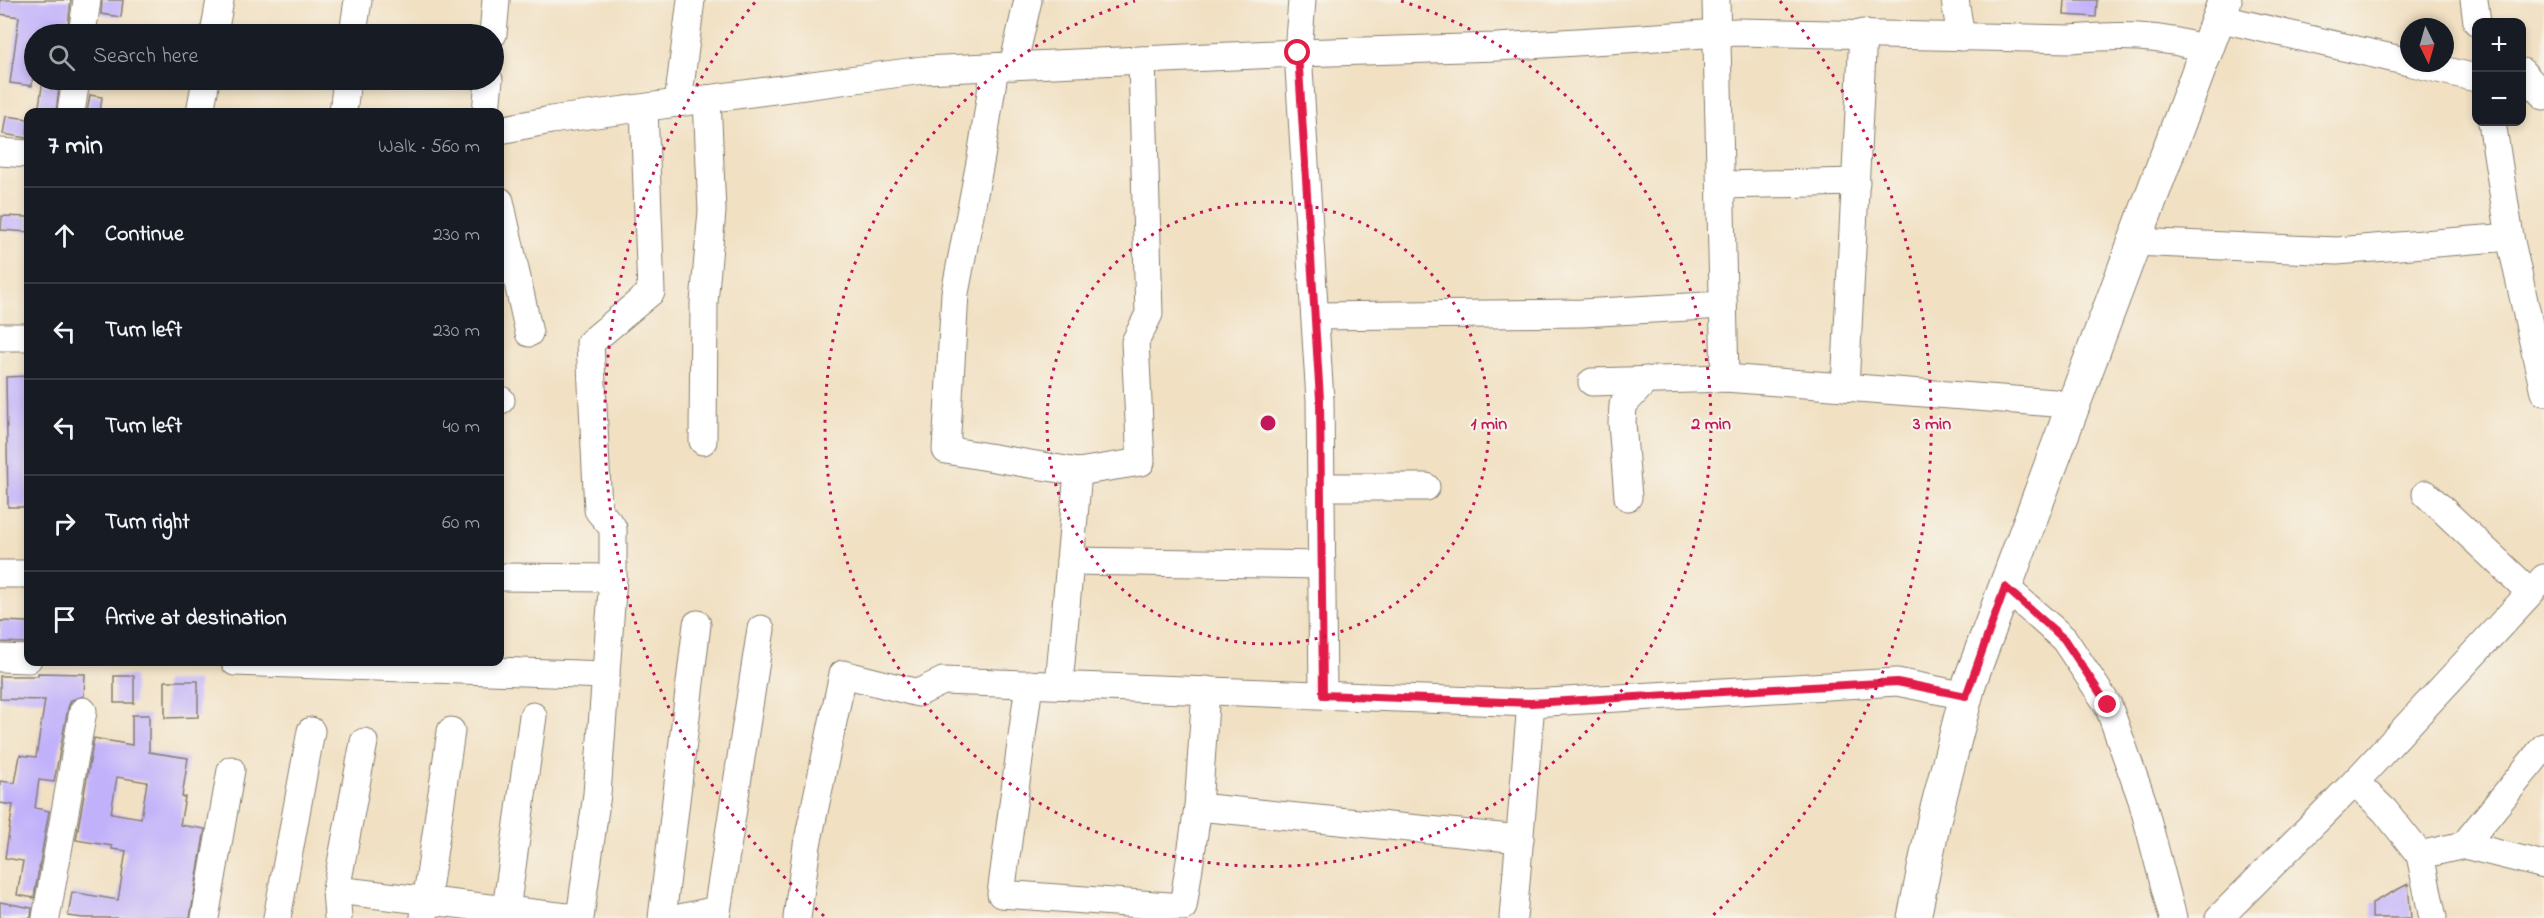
<!DOCTYPE html>
<html lang="en">
<head>
<meta charset="utf-8">
<style>
  body { margin:0; font-family:"Indie Flower",sans-serif; background:#20242c; color:#f1f3f6 }
  .controls { position:absolute; right:18px; top:18px; display:grid; overflow:hidden; border-radius:12px; box-shadow:0 3px 9px #0003 }
  .controls button { width:54px; height:54px; display:grid; place-items:center; padding:0; border:0; border-bottom:2px solid #363941; background:#171b24; color:#f1f3f6; font:30px sans-serif }
  .compass { position:absolute; left:2400px; top:18px; width:54px; height:54px; border-radius:50%; background:#171b24; box-shadow:0 3px 9px #0003; rotate:175deg }
  .stop { position:absolute; width:18px; height:18px; margin:-14px; border:4px solid #e11d48; border-radius:50%; background:#fff }
  .stop.end { background:#e11d48; border-color:#fff; box-shadow:0 2px 6px #0008 }
  .list { margin:0; padding:0; list-style:none }
  h2 { display:flex; justify-content:space-between; align-items:center; height:78px; margin:0; padding:0 24px; font-size:26px }
  h2 small { font-size:20px; font-weight:400; color:#9ea1a6 }
  .list li { display:grid; grid-template-columns:39px 1fr auto; gap:18px; align-items:center; box-sizing:border-box; height:96px; padding:0 24px; border-top:2px solid #363941 }
  .list b { display:block; font-size:22px; white-space:nowrap }
  .list em { font-size:20px; font-style:normal; color:#9ea1a6 }
  .icon { flex:none; width:33px; height:33px; fill:none; stroke:currentColor; stroke-width:2; stroke-linecap:round; stroke-linejoin:round }
  .map { position:relative; flex:none; width:2544px; height:918px; overflow:hidden }
  .search { position:absolute; background:#171b24; box-shadow:0 3px 9px #0003; left:24px; top:24px; width:480px; height:66px; display:flex; align-items:center; gap:15px; box-sizing:border-box; padding:0 21px; border-radius:33px; color:#9ea1a6; font-size:22px }
  .panel { position:absolute; background:#171b24; box-shadow:0 3px 9px #0003; left:24px; top:108px; width:480px; height:558px; border-radius:12px }
  .map>svg:first-child { display:block }
  .building { fill:#c1b1fb; fill-rule:evenodd }
  .lines { fill:none; stroke-linecap:round; stroke-linejoin:round }
  .minor-casing { stroke:#867e6f; stroke-width:29 }
  .major-casing { stroke:#867e6f; stroke-width:35 }
  .minor { stroke:#fff; stroke-width:27 }
  .major { stroke:#fff; stroke-width:33 }
  .route { stroke:#e11d48; stroke-width:8 }
  .ring { fill:none; stroke:#c2185b; stroke-width:3; stroke-dasharray:3 6 }
  .centre { fill:#c2185b; stroke:#f7f3e8; stroke-width:3 }
  .ring-label { font-size:18px; text-anchor:middle; font-weight:bold; fill:#c2185b; stroke:#f7f3e8; stroke-width:4.5; stroke-linejoin:round; paint-order:stroke }
</style>
</head>
<body>
<div class="map">
<svg width="2544" height="918" viewBox="0 0 2544 918">
  <rect width="100%" height="100%" fill="#f7f3e8"/>
  <filter id="ink" filterUnits="userSpaceOnUse"><feTurbulence type="fractalNoise" baseFrequency=".0167" numOctaves="2"/><feDisplacementMap in="SourceGraphic" scale="12" xChannelSelector="R" yChannelSelector="G"/><feConvolveMatrix kernelMatrix="1 2 1 2 8 2 1 2 1" color-interpolation-filters="sRGB"/></filter>
  <filter id="wash" filterUnits="userSpaceOnUse"><feTurbulence type="fractalNoise" baseFrequency=".008" numOctaves="4" result="noise"/><feDisplacementMap in="SourceGraphic" scale="24" xChannelSelector="R" yChannelSelector="G"/><feGaussianBlur stdDeviation="1.35" result="paint"/><feColorMatrix in="noise" values="0 0 0 0 0 0 0 0 0 0 0 0 0 0 0 0 0 1.4 0 .05"/><feComposite in="paint" operator="in"/></filter>
  <g filter="url(#wash)">
    <rect width="100%" height="100%" fill="#f1e0c2"/>
    <g id="blocks">
      <!-- building -->
      <g class="building">
        <path d="M0,0h71l-4,34h-33l-2,52 -22,-3 9,-66 -19,-3z"/>
        <path d="M102,0h21l-2,17 -20,-3z"/>
        <path d="M2065,0h32l-1,17 -32,-2z"/>
        <path d="M43,80h17l-4,32h-18z"/>
        <path d="M90,95l12,2 -2,15h-13z"/>
        <path d="M6,116l22,3 -1,19 -24,-4z"/>
        <path d="M2,216l26,1v15l-27,-2z"/>
        <path d="M28,376v131h-20l-2,-130z"/>
        <path d="M0,621l28,1v21l-28,-1z"/>
        <path d="M38,673l47,1 -1,22 -13,4 -3,8 -14,74 -15,-2 -4,28 14,3 -15,87 -17,-3 6,-34 -18,-3 8,-53 -13,-2v-22l15,2 5,-28 16,2 9,-57 -45,-1v-23h38z"/>
        <rect x="114" y="676" width="20" height="27"/>
        <path d="M165,681h33v36l-33,1z"/>
        <path d="M132,715h17v37l39,6 -6,39h3l-5,28 25,4 -15,89h-107l-15,-2 4,-24 46,8 8,-49 -14,-2v-3l-36,-6 18,-102 38,7zM117,777l30,5 -6,36 -30,-5z"/>
        <path d="M2408,884l3,34h-39v-15z"/>
        <path d="M0,902l32,6 -1,10h-31z"/>
      </g>
    </g>
  </g>
  <g filter="url(#ink)">
    <use href="#blocks" fill-opacity="0" stroke="#867e6f" stroke-width="1.5"/>
    <g class="lines">
      <defs>
        <g id="minor">
          <path d="M1302,0l-4,53 22,347 3,295"/>
          <path d="M1716,0l9,378"/>
          <path d="M1955,0l6,37"/>
          <path d="M2474,0l3,22"/>
          <path d="M2218,18l191,44"/>
          <path d="M82,34l5,-34"/>
          <path d="M214,34l6,-34"/>
          <path d="M353,34l5,-34"/>
          <path d="M493,34l3,-34"/>
          <path d="M2413,63l63,15"/>
          <path d="M1013,66l15,-66"/>
          <path d="M995,67l-14,90 -26,136 -9,157 132,22"/>
          <path d="M2522,72l22,24"/>
          <path d="M678,103l13,-103"/>
          <path d="M71,112l5,-32"/>
          <path d="M200,112l6,-32"/>
          <path d="M343,112l4,-32"/>
          <path d="M486,112l3,-32"/>
          <path d="M2492,122l18,115 34,155"/>
          <path d="M500,130l51,-10 372,-50 375,-17 199,-6 240,-15 334,7c45,-4 91,-5 135,11"/>
          <path d="M0,152l28,2"/>
          <path d="M1721,185l135,-3"/>
          <path d="M500,201l29,132"/>
          <path d="M2134,242l203,9 173,-14"/>
          <path d="M1315,316l267,-3 141,-8"/>
          <path d="M0,337h28"/>
          <path d="M1592,382l133,-4 330,25"/>
          <path d="M1845,387l18,-354"/>
          <path d="M500,400h1"/>
          <path d="M703,441l1,-138 8,-92 -5,-112"/>
          <path d="M1321,487h105"/>
          <path d="M2426,494l104,98"/>
          <path d="M1628,497l-6,-74 1,-18 23,-25"/>
          <path d="M1070,561l252,4"/>
          <path d="M0,574h28"/>
          <path d="M500,577l113,1 -16,216 -17,124"/>
          <path d="M613,578v-50l-15,-18 -8,-167 61,-51 -7,-184"/>
          <path d="M2005,587l59,52 44,66 34,95 31,118"/>
          <path d="M0,658l28,1"/>
          <path d="M235,662l371,13"/>
          <path d="M1029,684l-28,210 182,13 15,-100"/>
          <path d="M1059,685l19,-213 63,-10 -6,-120 14,-28 -7,-254"/>
          <path d="M1206,690l-8,117 322,32"/>
          <path d="M1531,703l366,-21 69,14"/>
          <path d="M2355,782l30,29 35,44 44,-10 80,-98"/>
          <path d="M2464,845l80,20"/>
          <path d="M2420,855l13,63"/>
          <path d="M336,890l240,28"/>
          <path d="M506,910l27,-194"/>
          <path d="M424,917l27,-186"/>
          <path d="M46,918l37,-207"/>
          <path d="M205,918l26,-148"/>
          <path d="M277,918l34,-187"/>
          <path d="M338,918l-2,-28 28,-148"/>
          <path d="M662,918l35,-294"/>
          <path d="M680,918l37,-8"/>
          <path d="M716,918l45,-289"/>
          <path d="M797,918l10,-73 36,-171 75,19 25,-12 588,22 -18,215"/>
          <path d="M2219,918l136,-136 189,-204"/>
        </g>
        <path id="major" d="M1914,918l20,-98 36,-139 255,-681"/>
      </defs>
      <!-- minor casing -->
      <use href="#minor" class="minor-casing"/>
      <!-- major casing -->
      <use href="#major" class="major-casing"/>
      <!-- minor -->
      <use href="#minor" class="minor"/>
      <!-- major -->
      <use href="#major" class="major"/>
    </g>
  </g>
  <g class="lines" filter="url(#ink)">
    <!-- route -->
    <path class="route" d="M1298,53l22,346 3,296 208,8 366,-21 69,14 39,-109 59,52 44,66"/>
  </g>
  <!-- distance rings -->
  <g class="ring">
    <circle cx="1268" cy="423" r="221"/>
    <path d="M1401 1A443 443 0 1 1 1135 1"/>
    <path d="M824 916A664 664 0 0 1 756 1M1780 1A664 664 0 0 1 1712 916"/>
  </g>
  <circle cx="1268" cy="423" r="9" class="centre"/>
  <g class="ring-label">
    <text x="1489" y="429">1 min</text>
    <text x="1711" y="429">2 min</text>
    <text x="1932" y="429">3 min</text>
  </g>
</svg>
<div class="controls">
<button>+</button>
<button>−</button>
</div>
<svg class="compass" viewBox="-18 -18 36 36"><path d="M0-13l5 13h-10z" fill="#e53935"/><path d="M0 13l5-13h-10z" fill="#9ea1a6"/></svg>
<div class="stop" style="left:1298px;top:53px"></div>
<div class="stop end" style="left:2108px;top:705px"></div>
<div class="search"><svg class="icon" aria-label="search" viewBox="0 0 24 24"><circle cx="10" cy="10" r="6"/><path d="M15 15l6 6"/></svg>Search here</div>
<section class="panel">
<h2>7 min<small>Walk · 560 m</small></h2>
<ul class="list">
<li><svg class="icon" aria-label="ahead" viewBox="0 0 24 24"><path d="M12 20V5M6 11l6-6 6 6"/></svg><div><b>Continue</b></div><em>230 m</em></li>
<li><svg class="icon" aria-label="left" viewBox="0 0 24 24"><path d="M17 20v-9H6M10 6l-5 5 5 5"/></svg><div><b>Turn left</b></div><em>230 m</em></li>
<li><svg class="icon" aria-label="left" viewBox="0 0 24 24"><path d="M17 20v-9H6M10 6l-5 5 5 5"/></svg><div><b>Turn left</b></div><em>40 m</em></li>
<li><svg class="icon" aria-label="right" viewBox="0 0 24 24"><path d="M7 20v-9h11M14 6l5 5-5 5"/></svg><div><b>Turn right</b></div><em>60 m</em></li>
<li><svg class="icon" aria-label="arrive" viewBox="0 0 24 24"><path d="M6 21V4h12l-3 4 3 4H6"/></svg><div><b>Arrive at destination</b></div></li>
</ul>
</section>
</div>
</body>
</html>
